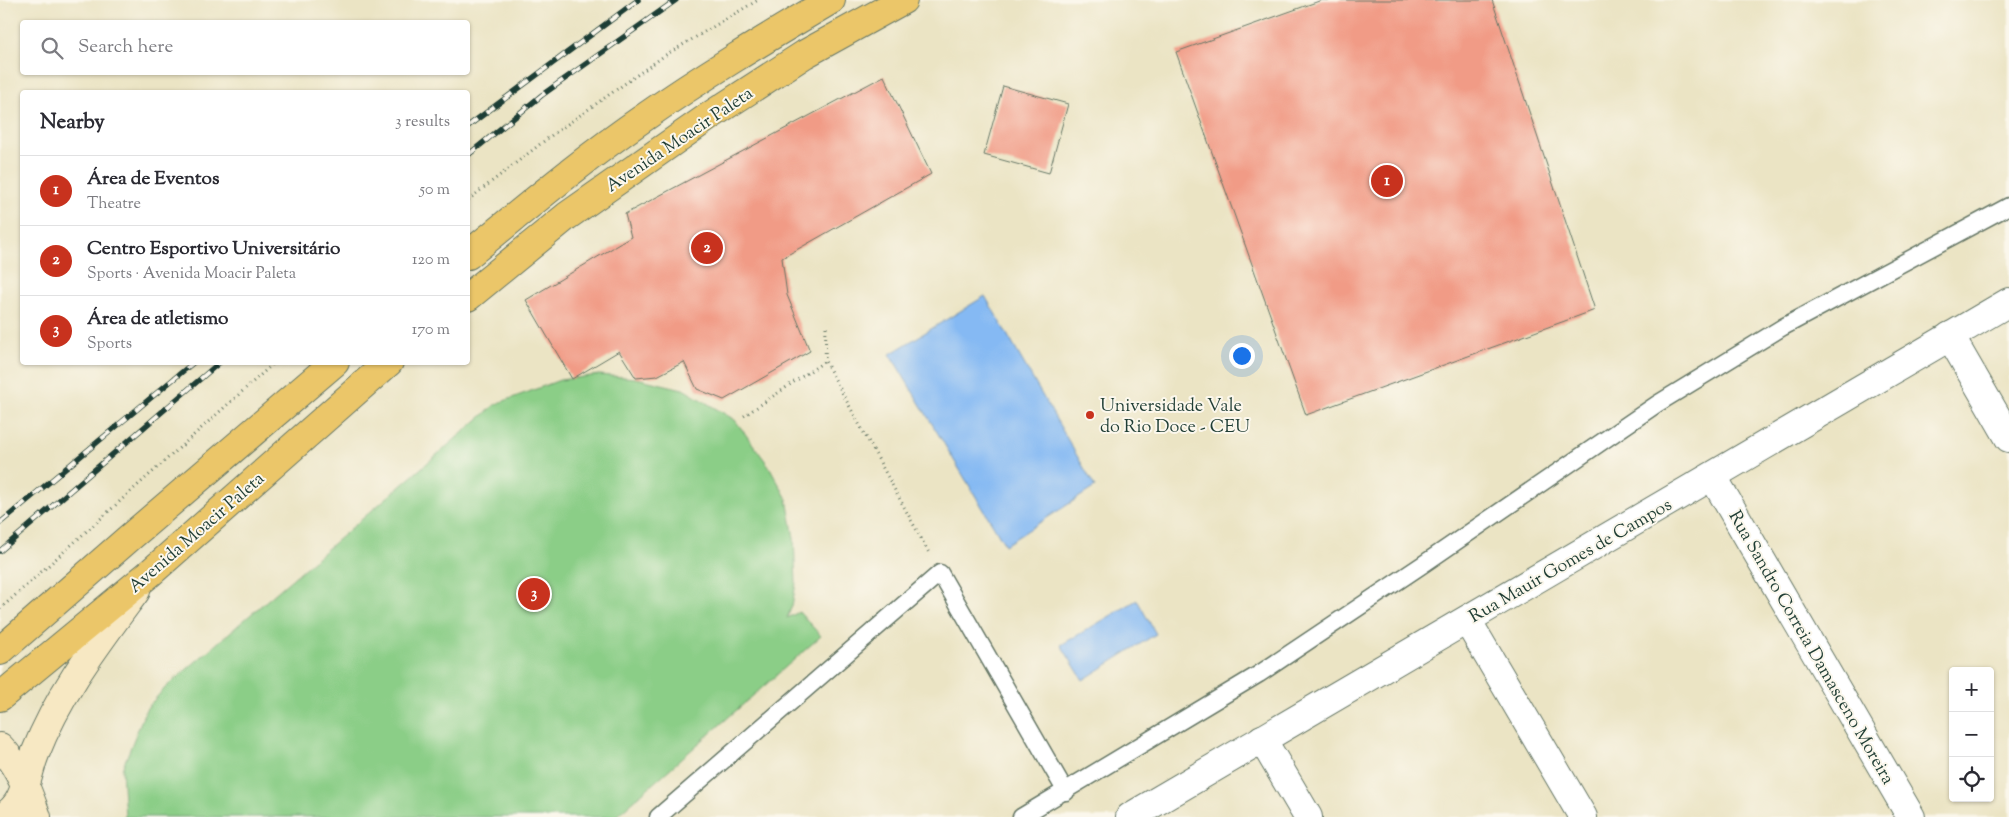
<!DOCTYPE html>
<html lang="en">
<head>
<meta charset="utf-8">
<style>
  body { margin:0; font-family:"Sorts Mill Goudy",serif; background:#f2f2f3; color:#2b2b33 }
  .controls { position:absolute; right:15px; bottom:15px; display:grid; overflow:hidden; border-radius:5px; box-shadow:0 1px 4px #0004 }
  .controls button { width:45px; height:45px; display:grid; place-items:center; padding:0; border:0; border-bottom:1px solid #e1e1e2; background:#fff; color:#2b2b33; font:25px sans-serif }
  .you { position:absolute; left:1241px; top:355px; width:18px; height:18px; margin:-12px; border:4px solid #fff; border-radius:50%; background:#1a73e8; box-shadow:0 0 0 8px #1a73e833 }
  .badge { display:grid; place-items:center; width:32px; height:32px; border-radius:50%; background:#c8321e; color:#fff; font-size:16px; font-weight:700 }
  .pin { position:absolute; translate:-50% -50%; border:2px solid #fff; box-shadow:0 1px 5px #0006 }
  .list { margin:0; padding:0; list-style:none }
  h2 { display:flex; justify-content:space-between; align-items:center; height:65px; margin:0; padding:0 20px; font-size:21px }
  h2 small { font-size:16px; font-weight:400; color:#7c7c81 }
  .list li { display:grid; grid-template-columns:32px 1fr auto; gap:15px; align-items:center; box-sizing:border-box; height:70px; padding:0 20px; border-top:1px solid #e1e1e2 }
  .list b { display:block; font-size:19px; white-space:nowrap }
  .list p { margin:0; font-size:16px; white-space:nowrap; color:#7c7c81 }
  .list em { font-size:16px; font-style:normal; color:#7c7c81 }
  .icon { flex:none; width:28px; height:28px; fill:none; stroke:currentColor; stroke-width:2; stroke-linecap:round; stroke-linejoin:round }
  .map { position:relative; flex:none; width:2009px; height:817px; overflow:hidden }
  .search { position:absolute; background:#fff; box-shadow:0 1px 4px #0004; left:20px; top:20px; width:450px; height:55px; display:flex; align-items:center; gap:12px; box-sizing:border-box; padding:0 18px; border-radius:5px; color:#7c7c81; font-size:19px }
  .panel { position:absolute; background:#fff; box-shadow:0 1px 4px #0004; left:20px; top:90px; width:450px; height:275px; border-radius:5px }
  .map>svg:first-child { display:block }
  .pitch { fill:#8bce87; stroke:#55865e }
  .water { fill:#85b9f3; stroke:#527b94 }
  .building { fill:#f19b86 }
  .lines { fill:none; stroke-linecap:round; stroke-linejoin:round }
  .lane-casing { stroke:#676; stroke-width:19 }
  .street-casing { stroke:#676; stroke-width:30 }
  .secondary-casing { stroke:#676; stroke-width:30 }
  .primary-casing { stroke:#676; stroke-width:30 }
  .path { stroke:#676; stroke-width:3; stroke-dasharray:1 4; stroke-linecap:butt }
  .lane { stroke:#fff; stroke-width:16 }
  .street { stroke:#fff; stroke-width:28 }
  .secondary { stroke:#f7e8c3; stroke-width:28 }
  .primary { stroke:#ebc669; stroke-width:28 }
  .rail-casing { stroke:#1f3d34; stroke-width:5.5 }
  .rail { stroke:#fbf7ec; stroke-width:4; stroke-dasharray:11; stroke-linecap:butt }
  .poi-dot { fill:#c8321e; stroke:#fbf7ec; stroke-width:2 }
  .labels { text-anchor:middle; stroke-width:4; stroke-linejoin:round; paint-order:stroke }
  .street-label { font-size:18px; fill:#1f3d34; stroke:#fbf7ec }
  .poi-label { font-size:18px; fill:#1f3d34; stroke:#fbf7ec; text-anchor:start }
</style>
</head>
<body>
<div class="map">
<svg width="2009" height="817" viewBox="0 0 2009 817">
  <rect width="100%" height="100%" fill="#fbf7ec"/>
  <filter id="ink" filterUnits="userSpaceOnUse"><feTurbulence type="fractalNoise" baseFrequency=".02" numOctaves="2"/><feDisplacementMap in="SourceGraphic" scale="10" xChannelSelector="R" yChannelSelector="G"/><feConvolveMatrix kernelMatrix="1 2 1 2 8 2 1 2 1" color-interpolation-filters="sRGB"/></filter>
  <filter id="wash" filterUnits="userSpaceOnUse"><feTurbulence type="fractalNoise" baseFrequency=".0096" numOctaves="4" result="noise"/><feDisplacementMap in="SourceGraphic" scale="20" xChannelSelector="R" yChannelSelector="G"/><feGaussianBlur stdDeviation="1.12" result="paint"/><feColorMatrix in="noise" values="0 0 0 0 0 0 0 0 0 0 0 0 0 0 0 0 0 1.4 0 .05"/><feComposite in="paint" operator="in"/></filter>
  <g filter="url(#wash)">
    <rect width="100%" height="100%" fill="#ebe4c4"/>
    <!-- pitch -->
    <path class="pitch" d="M599,375l37,3 47,11 52,31 34,46 18,33 7,39 2,45 -4,23 -5,12 12,-6 22,24 -206,181h-490l-3,-48 24,-60 19,-21 331,-284 64,-24z"/>
    <!-- water -->
    <g class="water">
      <path d="M985,296l110,191 -90,58 -115,-191z"/>
      <path d="M1137,600l19,34 -73,46 -22,-35z"/>
    </g>
    <g id="blocks">
      <!-- building -->
      <g class="building">
        <path d="M1322,0h170l103,310 -289,105 -130,-363z"/>
        <path d="M884,76l47,98 -149,84 5,37 23,56 -86,49 -27,-11 -13,-27 -27,14 -21,2 -17,-27 -47,28 -46,-79 105,-63 -6,-23z"/>
        <path d="M1003,86l65,18 -19,69 -65,-18z"/>
      </g>
    </g>
  </g>
  <g filter="url(#ink)">
    <use href="#blocks" fill-opacity="0" stroke="#676" stroke-width="1"/>
    <g class="lines">
      <defs>
        <g id="lane">
          <path d="M658,817l282,-244 126,219"/>
          <path d="M1021,817l238,-143 163,-109 235,-161 126,-77 226,-121"/>
        </g>
        <g id="street">
          <path d="M1950,336l59,102"/>
          <path d="M1713,477l198,340"/>
          <path d="M1467,620l116,197"/>
          <path d="M1262,739l46,78"/>
          <path d="M1130,817l879,-515"/>
        </g>
        <g id="secondary">
          <path d="M0,747c19,19 28,45 37,70"/>
          <path d="M2,817c24,-12 24,-41 33,-63 24,-61 62,-110 101,-163"/>
        </g>
        <g id="primary">
          <path d="M468,255c57,-46 113,-94 174,-136 61,-43 125,-81 189,-119"/>
          <path d="M468,297l99,-81 144,-101 94,-61 98,-54"/>
          <path d="M0,651l128,-112 207,-177"/>
          <path d="M0,697l149,-123 240,-212"/>
        </g>
      </defs>
      <!-- lane casing -->
      <use href="#lane" class="lane-casing"/>
      <!-- street casing -->
      <use href="#street" class="street-casing"/>
      <!-- secondary casing -->
      <use href="#secondary" class="secondary-casing"/>
      <!-- primary casing -->
      <use href="#primary" class="primary-casing"/>
      <!-- path -->
      <g class="path">
        <path d="M468,200l84,-65 112,-79 94,-56"/>
        <path d="M826,327l-1,34 104,192"/>
        <path d="M744,416l81,-55"/>
        <path d="M0,609l275,-247"/>
      </g>
      <!-- lane -->
      <use href="#lane" class="lane"/>
      <!-- street -->
      <use href="#street" class="street"/>
      <!-- secondary -->
      <use href="#secondary" class="secondary"/>
      <!-- primary -->
      <use href="#primary" class="primary"/>
      <defs>
        <g id="rail">
          <path d="M468,126l170,-126"/>
          <path d="M468,155l74,-60 134,-95"/>
          <path d="M0,523l194,-161"/>
          <path d="M0,551l220,-189"/>
        </g>
      </defs>
      <!-- rail casing -->
      <use href="#rail" class="rail-casing"/>
      <!-- rail -->
      <use href="#rail" class="rail"/>
    </g>
  </g>
  <!-- markers -->
  <circle class="poi-dot" cx="1090" cy="415" r="5"/>
  <g class="labels">
    <!-- street labels -->
    <g class="street-label">
      <text transform="translate(679 139) rotate(-34)" y="6">Avenida Moacir Paleta</text>
      <text transform="translate(196 532) rotate(-41)" y="6">Avenida Moacir Paleta</text>
      <text transform="translate(1570 560) rotate(-30)" y="6">Rua Mauir Gomes de Campos</text>
      <text transform="translate(1812 647) rotate(60)" y="6">Rua Sandro Correia Damasceno Moreira</text>
    </g>
    <!-- poi labels -->
    <g class="poi-label">
      <text x="1100" y="411">Universidade Vale<tspan x="1100" dy="21">do Rio Doce - CEU</tspan></text>
    </g>
  </g>
</svg>
<div class="controls">
<button>+</button>
<button>−</button>
<button><svg class="icon" aria-label="locate" viewBox="0 0 24 24"><circle cx="12" cy="12" r="6"/><path d="M12 2v4M12 18v4M2 12h4M18 12h4"/></svg></button>
</div>
<div class="you"></div>
<div class="pin badge" style="left:1387px;top:181px">1</div>
<div class="pin badge" style="left:707px;top:248px">2</div>
<div class="pin badge" style="left:534px;top:594px">3</div>
<div class="search"><svg class="icon" aria-label="search" viewBox="0 0 24 24"><circle cx="10" cy="10" r="6"/><path d="M15 15l6 6"/></svg>Search here</div>
<section class="panel">
<h2>Nearby<small>3 results</small></h2>
<ul class="list">
<li><span class="badge">1</span><div><b>Área de Eventos</b><p>Theatre</p></div><em>50 m</em></li>
<li><span class="badge">2</span><div><b>Centro Esportivo Universitário</b><p>Sports · Avenida Moacir Paleta</p></div><em>120 m</em></li>
<li><span class="badge">3</span><div><b>Área de atletismo</b><p>Sports</p></div><em>170 m</em></li>
</ul>
</section>
</div>
</body>
</html>
